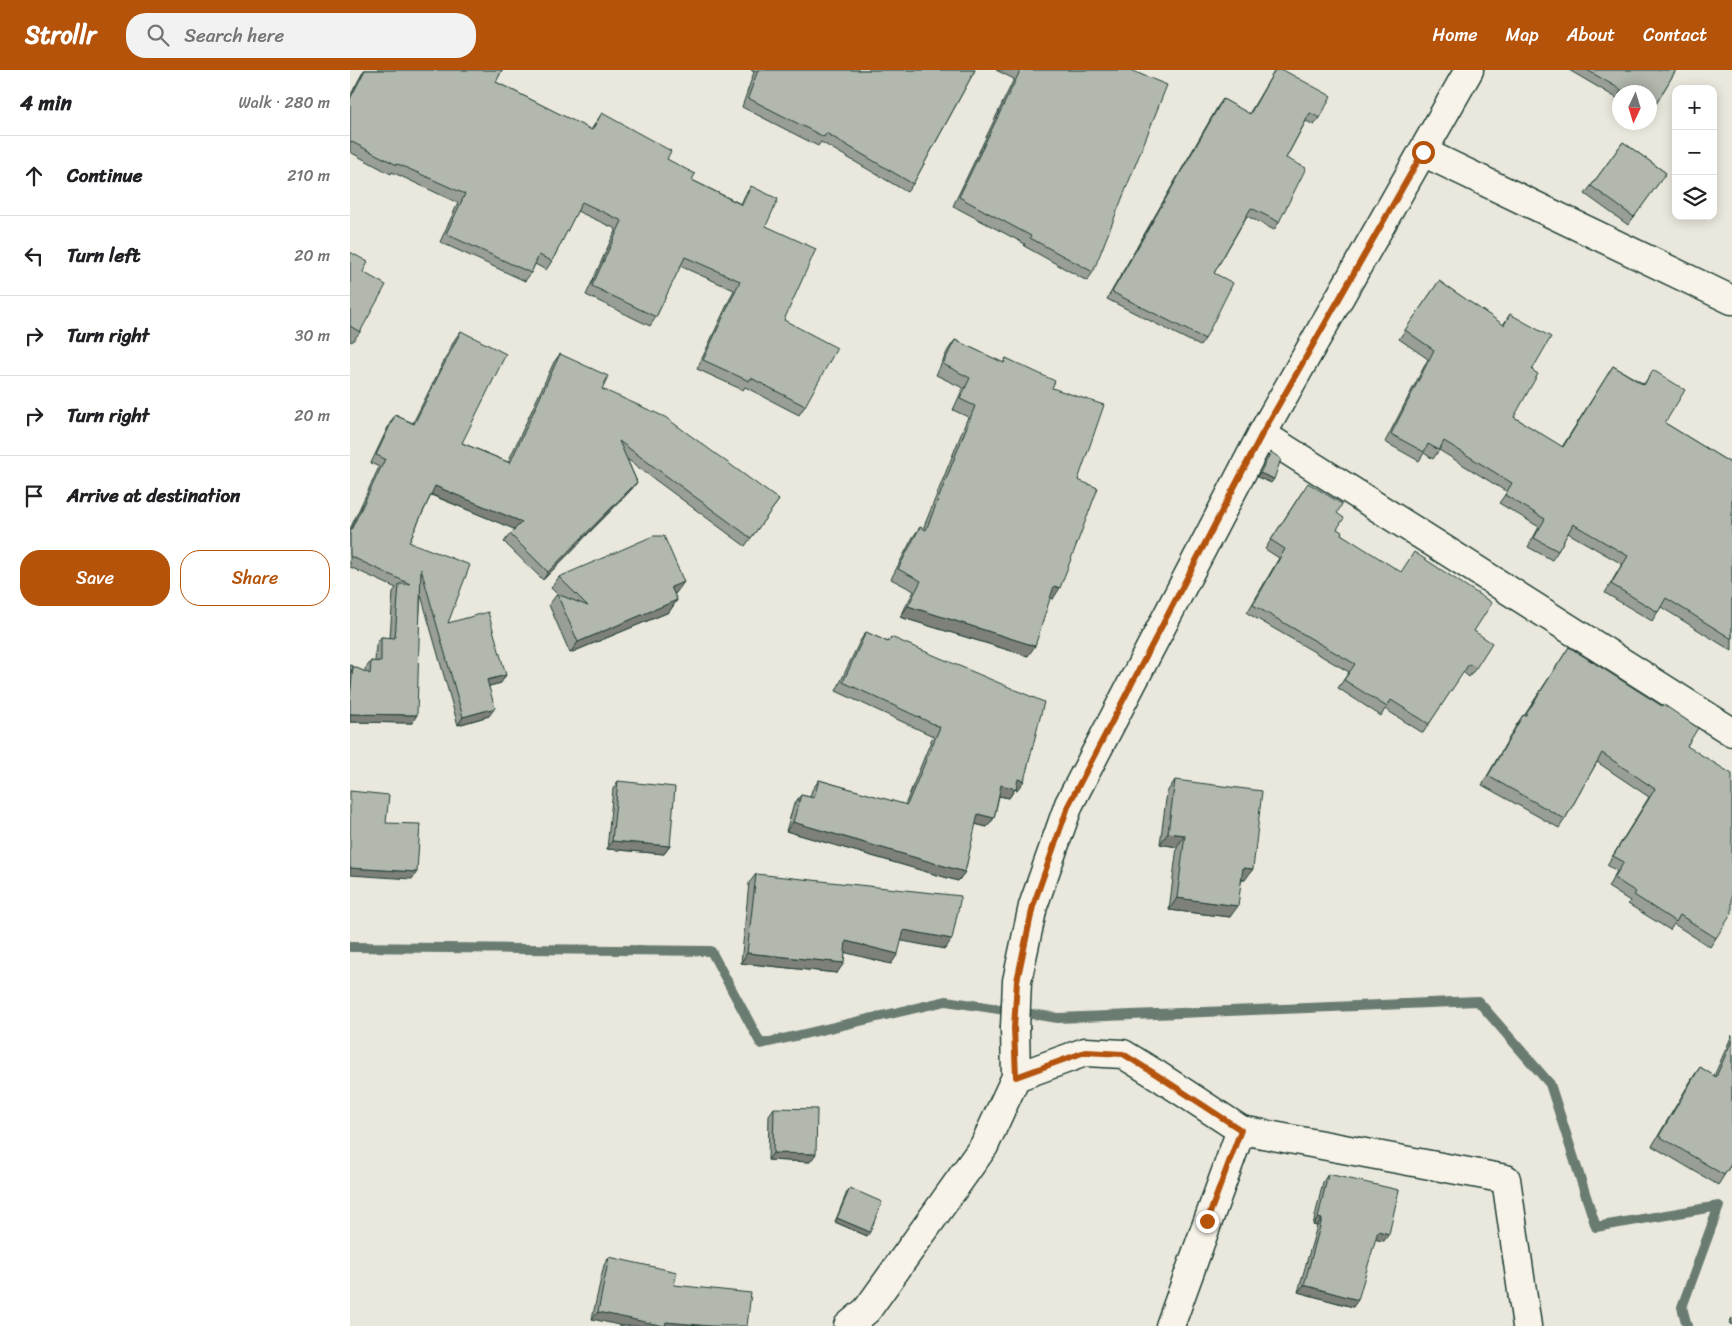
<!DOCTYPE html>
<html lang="en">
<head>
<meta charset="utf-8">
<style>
  body { margin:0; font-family:Sriracha,sans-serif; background:#f2f2f2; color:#202124 }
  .controls { position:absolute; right:15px; top:15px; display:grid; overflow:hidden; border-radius:10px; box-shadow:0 2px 12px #0003 }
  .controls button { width:45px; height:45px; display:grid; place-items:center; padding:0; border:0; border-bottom:1px solid #e0e0e0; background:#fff; color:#202124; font:25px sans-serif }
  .compass { position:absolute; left:1262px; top:15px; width:45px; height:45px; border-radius:50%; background:#fff; box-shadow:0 2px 12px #0003; rotate:184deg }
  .stop { position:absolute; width:15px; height:15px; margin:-11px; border:4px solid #b45309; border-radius:50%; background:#fff }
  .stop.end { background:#b45309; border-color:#fff; box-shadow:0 1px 5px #0008 }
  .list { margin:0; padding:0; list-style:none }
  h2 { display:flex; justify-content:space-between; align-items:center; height:65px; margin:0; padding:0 20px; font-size:21px }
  h2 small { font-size:16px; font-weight:400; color:#757577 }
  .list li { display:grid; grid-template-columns:32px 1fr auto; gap:15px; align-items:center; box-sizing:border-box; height:80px; padding:0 20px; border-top:1px solid #e0e0e0 }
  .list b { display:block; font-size:19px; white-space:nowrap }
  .list em { font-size:16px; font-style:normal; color:#757577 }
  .actions { display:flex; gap:10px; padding:15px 20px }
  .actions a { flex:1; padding:11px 0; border:1px solid #b45309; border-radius:20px; text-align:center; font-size:18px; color:#b45309 }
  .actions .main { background:#b45309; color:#fff }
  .icon { flex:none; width:28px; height:28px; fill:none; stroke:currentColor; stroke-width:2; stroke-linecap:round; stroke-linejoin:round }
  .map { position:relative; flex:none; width:1382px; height:1256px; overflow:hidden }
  header { display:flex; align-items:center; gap:30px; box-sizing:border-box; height:70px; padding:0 25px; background:#b45309; color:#fff }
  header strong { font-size:24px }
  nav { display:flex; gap:28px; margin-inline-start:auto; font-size:18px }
  .search { width:350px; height:45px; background:#f2f2f2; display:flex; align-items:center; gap:12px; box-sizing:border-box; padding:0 18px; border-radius:20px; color:#757577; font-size:19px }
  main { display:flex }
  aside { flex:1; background:#fff }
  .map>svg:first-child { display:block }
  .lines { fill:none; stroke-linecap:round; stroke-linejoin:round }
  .stream { stroke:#6a7c72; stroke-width:10 }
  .minor-casing { stroke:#1f3d34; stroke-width:31 }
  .tertiary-casing { stroke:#1f3d34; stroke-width:31 }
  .minor { stroke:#f7f3e8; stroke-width:28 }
  .tertiary { stroke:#f7f3e8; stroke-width:28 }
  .wall { fill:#999e96; stroke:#1f3d34 }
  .shaded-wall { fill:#7d817a; stroke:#1f3d34 }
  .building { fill:#b2b8ae; stroke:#1f3d34 }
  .route { stroke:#b45309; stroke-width:6 }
</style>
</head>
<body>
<header>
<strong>Strollr</strong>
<div class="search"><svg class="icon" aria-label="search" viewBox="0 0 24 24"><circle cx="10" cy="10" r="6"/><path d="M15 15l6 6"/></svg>Search here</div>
<nav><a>Home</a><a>Map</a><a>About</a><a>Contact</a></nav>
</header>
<main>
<aside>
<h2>4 min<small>Walk · 280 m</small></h2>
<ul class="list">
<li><svg class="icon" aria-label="ahead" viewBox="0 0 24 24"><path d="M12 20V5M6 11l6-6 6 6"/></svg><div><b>Continue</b></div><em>210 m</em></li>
<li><svg class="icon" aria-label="left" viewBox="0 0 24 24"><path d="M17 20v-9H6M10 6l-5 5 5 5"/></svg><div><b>Turn left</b></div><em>20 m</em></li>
<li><svg class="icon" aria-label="right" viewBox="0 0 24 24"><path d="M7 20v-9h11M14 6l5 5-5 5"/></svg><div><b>Turn right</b></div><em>30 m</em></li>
<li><svg class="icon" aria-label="right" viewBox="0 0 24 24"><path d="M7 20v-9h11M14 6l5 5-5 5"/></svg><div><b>Turn right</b></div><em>20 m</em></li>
<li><svg class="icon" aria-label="arrive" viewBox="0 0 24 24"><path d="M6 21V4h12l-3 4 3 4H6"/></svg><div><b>Arrive at destination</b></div></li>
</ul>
<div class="actions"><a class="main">Save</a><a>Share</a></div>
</aside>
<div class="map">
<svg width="1382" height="1256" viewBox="0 0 1382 1256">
  <rect width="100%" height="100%" fill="#eae8dd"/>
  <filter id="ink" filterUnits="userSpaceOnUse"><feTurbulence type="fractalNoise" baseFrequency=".02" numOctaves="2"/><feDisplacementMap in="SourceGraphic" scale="10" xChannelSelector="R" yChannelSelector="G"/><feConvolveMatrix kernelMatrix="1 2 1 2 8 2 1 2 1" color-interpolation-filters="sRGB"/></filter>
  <g filter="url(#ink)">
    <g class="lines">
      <!-- stream -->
      <path class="stream" d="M0,877l361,4 50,93 185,-43 112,17 420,-17 72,83 46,143 123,-21 -37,101 5,19"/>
      <defs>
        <g id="minor">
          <path d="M1073,82l309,148"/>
          <path d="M912,364l470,298"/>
          <path d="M666,1007l69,-25 38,2 34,21 84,55 265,49 21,147"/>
          <path d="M498,1256l19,-16 117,-164 32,-69 -1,-49"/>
          <path d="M820,1256l71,-196"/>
        </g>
        <path id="tertiary" d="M665,958l2,-47 16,-75 36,-102 193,-370 207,-364"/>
      </defs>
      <!-- minor casing -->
      <use href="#minor" class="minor-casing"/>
      <!-- tertiary casing -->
      <use href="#tertiary" class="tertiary-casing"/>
      <!-- minor -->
      <use href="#minor" class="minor"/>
      <!-- tertiary -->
      <use href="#tertiary" class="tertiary"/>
    </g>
    <!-- wall -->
    <g class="wall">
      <path d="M14,0h138l-6,12 95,48 11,-17 65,46 25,21 49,24 4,-9 6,-9 15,40 18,94 21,86 -6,9 -54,-28 -2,3 -46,-21 37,-79 -54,-24 -24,51 -6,9 -64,-31 30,-66 -39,-18 -25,50 -6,9 -11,-6 -4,9 -6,8 -85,-39 18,-39 -66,-31 -1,2 -41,-22v-56z"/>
      <path d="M401,0h224l-62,114 -6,8 -86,-50 -3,4 -76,-39 12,-35z"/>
      <path d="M646,0h134l-37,202 -6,9 -63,-35 1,-2 -72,-38 61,-127z"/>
      <path d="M925,0l45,48 -6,7 -8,-4 -20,37 -7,64 -5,8 -27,-14 -33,57 -9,66 -5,7 -93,-47 111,-193 5,-7 26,15z"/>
      <path d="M1219,0h107l-26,44v-22h-30v8z"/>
      <path d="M1273,72l43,31 -38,52 -43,-31z"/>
      <path d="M0,182l13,20 -3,60 -8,10 -2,-1z"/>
      <path d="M1089,211l64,44 7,-11 22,56 -18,47 48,30 51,-81 31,18 9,-14 12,53 67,41v187l-71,-44 -9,14 -47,-28 17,-29 -54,-31 -10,18 -6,9 -24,-13 11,-20 -40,-24 8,-11 -68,-42 -6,9 -9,-6 -5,8 -34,-19 43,-83 -29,-20z"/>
      <path d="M111,261l1,112 46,19 46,-100 6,-8 42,35 177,111 -34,46 -118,-87 10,23 -6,8 -88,90 -39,-38 6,-8 5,-5 -84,-34 -22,47 39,81 53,60 -12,3v30l-31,9 -37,-130 -9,128 -62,-1v-57l15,7v-3l6,-8 4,1 1,-17 5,-8 9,1 3,-46 3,-4 -46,-21v-38l29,-62 -8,-4 19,-40 5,-8 18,8 42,-84z"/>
      <path d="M605,270l48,23 3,-5 46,30 26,92 -25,119 -3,-1 -22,58 -128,-39 14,-26 -23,-12 22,-42 7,-10 3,2 45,-112 -15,-7 10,-22 -27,-13 12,-25z"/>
      <path d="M952,422l35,21v16l4,5 133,97 2,37 -7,9 -6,-5 -40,61 -38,-24 -4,7 -43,-28 11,-16 -102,-59 32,-55 -14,-9z"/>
      <path d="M209,507l117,16 -2,1 3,6 -8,12 -99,41 -21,-48 8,-11 -6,-6z"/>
      <path d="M516,562l22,10 3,-5 126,153 -2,-1 -6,9 -10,-2 -5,22 -7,9 -12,-3 -10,48 -7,9 -172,-50 8,-27 7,-9 9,2 2,-7 7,-10 86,25 28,-69 -97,-45 24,-50z"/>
      <path d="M1219,577l118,99 29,192 -6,9 -36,-23 -4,6 -42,-26 2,-3 -22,-14 9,-16 -10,-6 42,-68 -52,-35 -32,57 -6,9 -77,-43 35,-61 6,-9 1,1z"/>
      <path d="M825,710l70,100h-3l-12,37 -61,-7 8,-63 -17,-3 7,-52z"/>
      <path d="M268,711l52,65 -6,8 -57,-5 6,-60z"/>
      <path d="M406,804l189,75 -44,-9 -10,24 -46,-12 -8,21 -96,-10 8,-80z"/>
      <path d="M1382,965v128l-14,22 -66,-39 41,-69 7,-10 14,9z"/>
      <path d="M424,1038l36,54 -42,-2 1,-45z"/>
      <path d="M978,1104l56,67 -9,-2 -22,68 -55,-15 19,-66 -4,-1 10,-43z"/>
      <path d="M500,1118l17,48 -32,-14 12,-30z"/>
      <path d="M259,1187l65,28 -82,34 12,-54z"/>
    </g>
    <!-- shaded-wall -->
    <g class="shaded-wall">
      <path d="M910,403l14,6 -3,4 -14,-6z"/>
      <path d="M287,412l-6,8 -88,90 5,-8z"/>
      <path d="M85,416l87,36 -6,8 -86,-36z"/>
      <path d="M334,512l-8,11 -13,6 8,-12z"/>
      <path d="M704,516l6,2 -7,11 -6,-2z"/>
      <path d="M327,530l-8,12 -99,41 8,-11z"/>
      <path d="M558,536l127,40 -7,10 -128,-39z"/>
      <path d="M156,605l-5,8 -19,5 5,-8z"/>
      <path d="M145,638l-6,8 -31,9 5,-8z"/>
      <path d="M0,644l67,1 -5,8 -62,-1z"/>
      <path d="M668,709l6,2 -7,9 -2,-1 -6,9 -14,-3 6,-10z"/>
      <path d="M628,744l16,4 -7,9 -16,-4z"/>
      <path d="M443,752l172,50 -7,9 -172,-50z"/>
      <path d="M818,763l17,2 -8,12 -17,-3z"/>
      <path d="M262,771l58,5 -6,8 -57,-5z"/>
      <path d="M0,798l67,4 -5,7 -62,-4z"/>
      <path d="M893,798l10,1 -8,11 -10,-1z"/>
      <path d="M827,828l61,8 -8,11 -61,-7z"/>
      <path d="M554,860l48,9 -7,10 -48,-9z"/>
      <path d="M496,871l52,13 -7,10 -52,-13z"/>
      <path d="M397,883l97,10 -7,10 -96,-10z"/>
      <path d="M423,1083l43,1 -6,8 -42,-2z"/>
      <path d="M487,1148l33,14 -3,4 -32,-14z"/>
      <path d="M968,1148l4,1 -5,7 -4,-1z"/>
      <path d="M1028,1161l11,3 -5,7 -12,-2z"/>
      <path d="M954,1215l54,15 -5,7 -55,-15z"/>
      <path d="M248,1242l68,10 44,4h-87l-31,-7z"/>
      <path d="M1382,1248v7l-3,-2z"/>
    </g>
    <!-- building -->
    <g class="building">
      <path d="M15,0h137l-6,12 96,48 10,-17 69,38 -4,8 28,15 -3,6 50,25 9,-19 27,13 -12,27 50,23 -32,71 53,28 -32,58 -54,-28 -2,3 -46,-21 37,-79 -55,-24 -29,60 -64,-31 30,-65 -40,-19 -30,59 -13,-6 -8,18 -85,-39 19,-40 -67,-30 -1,1 -47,-24v-42z"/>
      <path d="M408,0h217l-62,114 -87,-51 -2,4 -76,-39z"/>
      <path d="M669,0h111l37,15 -74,187 -63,-34 1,-2 -72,-39 61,-126z"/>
      <path d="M925,0h8l48,26 -11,22 -10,-5 -24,45 20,10 -27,54 -28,-14 -37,65 19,10 -28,56 -93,-47 111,-193 27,15z"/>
      <path d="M1237,0h89l-23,39 -3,-2v-15h-25z"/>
      <path d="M1273,72l43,31 -32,44 -43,-31z"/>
      <path d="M0,182l18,10 -5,10 23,13 -26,47 -10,-6z"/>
      <path d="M1089,211l65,44 6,-11 41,23 -19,33 6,4 -24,43 49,30 50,-81 31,19 9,-15 32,20 -20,33 67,41v175l-66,-41 -8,14 -47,-28 17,-28 -55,-32 -15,27 -24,-13 11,-19 -40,-24 7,-12 -68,-42 -5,9 -11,-6 -4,8 -33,-18 43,-84 -29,-20z"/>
      <path d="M111,261l45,23 -44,89 48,20 50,-109 48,22 -6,13 63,28 114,83 -28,38 -132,-97 18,41 -89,90 -38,-38 12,-12 -87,-36 -26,56 61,23 -22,58 40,-11 18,63 -19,5 8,28 -32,9 -42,-148 -4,146 -67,-1v-16l3,-31 -3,7v-9l20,9 1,-13 10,1v-25l14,1 4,-54h11l-60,-28v-24l35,-73 -9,-4 19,-40 19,9z"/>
      <path d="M605,270l49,23 2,-5 49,23 -3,7 52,17 -26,75 20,8 -38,100 -6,-2 -19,60 -127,-40 13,-25 -23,-12 22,-42 6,3 49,-124 -15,-7 10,-21 -27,-14z"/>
      <path d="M921,382l10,7 -7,20 -14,-6z"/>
      <path d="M958,413l34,21 -5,9 7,5 -7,11 5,3 -1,2 60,38 13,-20 78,51 -18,28 18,12 -16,25 -7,-4 -40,60 -38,-24 -4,7 -43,-27 11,-16 -102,-59 32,-56 -14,-9z"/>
      <path d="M303,466h11l20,46 -13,5 6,13 -99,42 -21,-48 31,12 -29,-29z"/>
      <path d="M516,562l22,10 3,-5 153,65 -20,79 -6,-2 -2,10 -15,-4 -7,33 -16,-4 -13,58 -172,-50 8,-27 13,3 5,-18 88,25 33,-78 -97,-45z"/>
      <path d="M1219,577l93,59 1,-2 35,24 -11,18 45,28v139l-16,25 -36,-23 -4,7 -42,-27 2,-3 -22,-14 10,-16 -11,-6 42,-67 -53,-36 -37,66 -77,-43 35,-61 2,1z"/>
      <path d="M825,710l87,11 -9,78 -10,-1 -5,38 -61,-8 8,-63 -17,-2z"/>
      <path d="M268,711l57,6 -5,59 -58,-5z"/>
      <path d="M0,721l39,4 -3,28 34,1 -3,48 -67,-4z"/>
      <path d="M406,804l205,22 -9,43 -48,-9 -6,24 -52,-13 -2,22 -97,-10z"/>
      <path d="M1382,970v123l-8,12 -65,-39 41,-69 16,10z"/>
      <path d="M424,1038l43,1 -1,45 -43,-1z"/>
      <path d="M978,1104l71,16 -10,44 -11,-3 -20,69 -54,-15 18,-66 -4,-1z"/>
      <path d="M500,1118l32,14 -12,30 -33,-14z"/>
      <path d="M259,1187l68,15 -3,13 77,8 -4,33h-37l-44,-4 -1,4h-1l-66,-14z"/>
    </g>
  </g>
  <g class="lines" filter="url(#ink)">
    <!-- route -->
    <path class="route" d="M857,1151l34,-91 -84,-55 -34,-21 -38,-2 -69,25 -2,-49 3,-47 16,-75 36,-102 193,-370 161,-282"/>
  </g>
</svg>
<div class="controls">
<button>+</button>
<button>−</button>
<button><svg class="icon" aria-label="layers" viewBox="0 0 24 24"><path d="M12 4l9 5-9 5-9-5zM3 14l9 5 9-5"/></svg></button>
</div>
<svg class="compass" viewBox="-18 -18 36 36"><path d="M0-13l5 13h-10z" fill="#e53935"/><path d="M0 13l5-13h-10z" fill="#757577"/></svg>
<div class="stop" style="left:1073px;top:82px"></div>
<div class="stop end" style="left:857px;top:1151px"></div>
</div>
</main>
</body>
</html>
